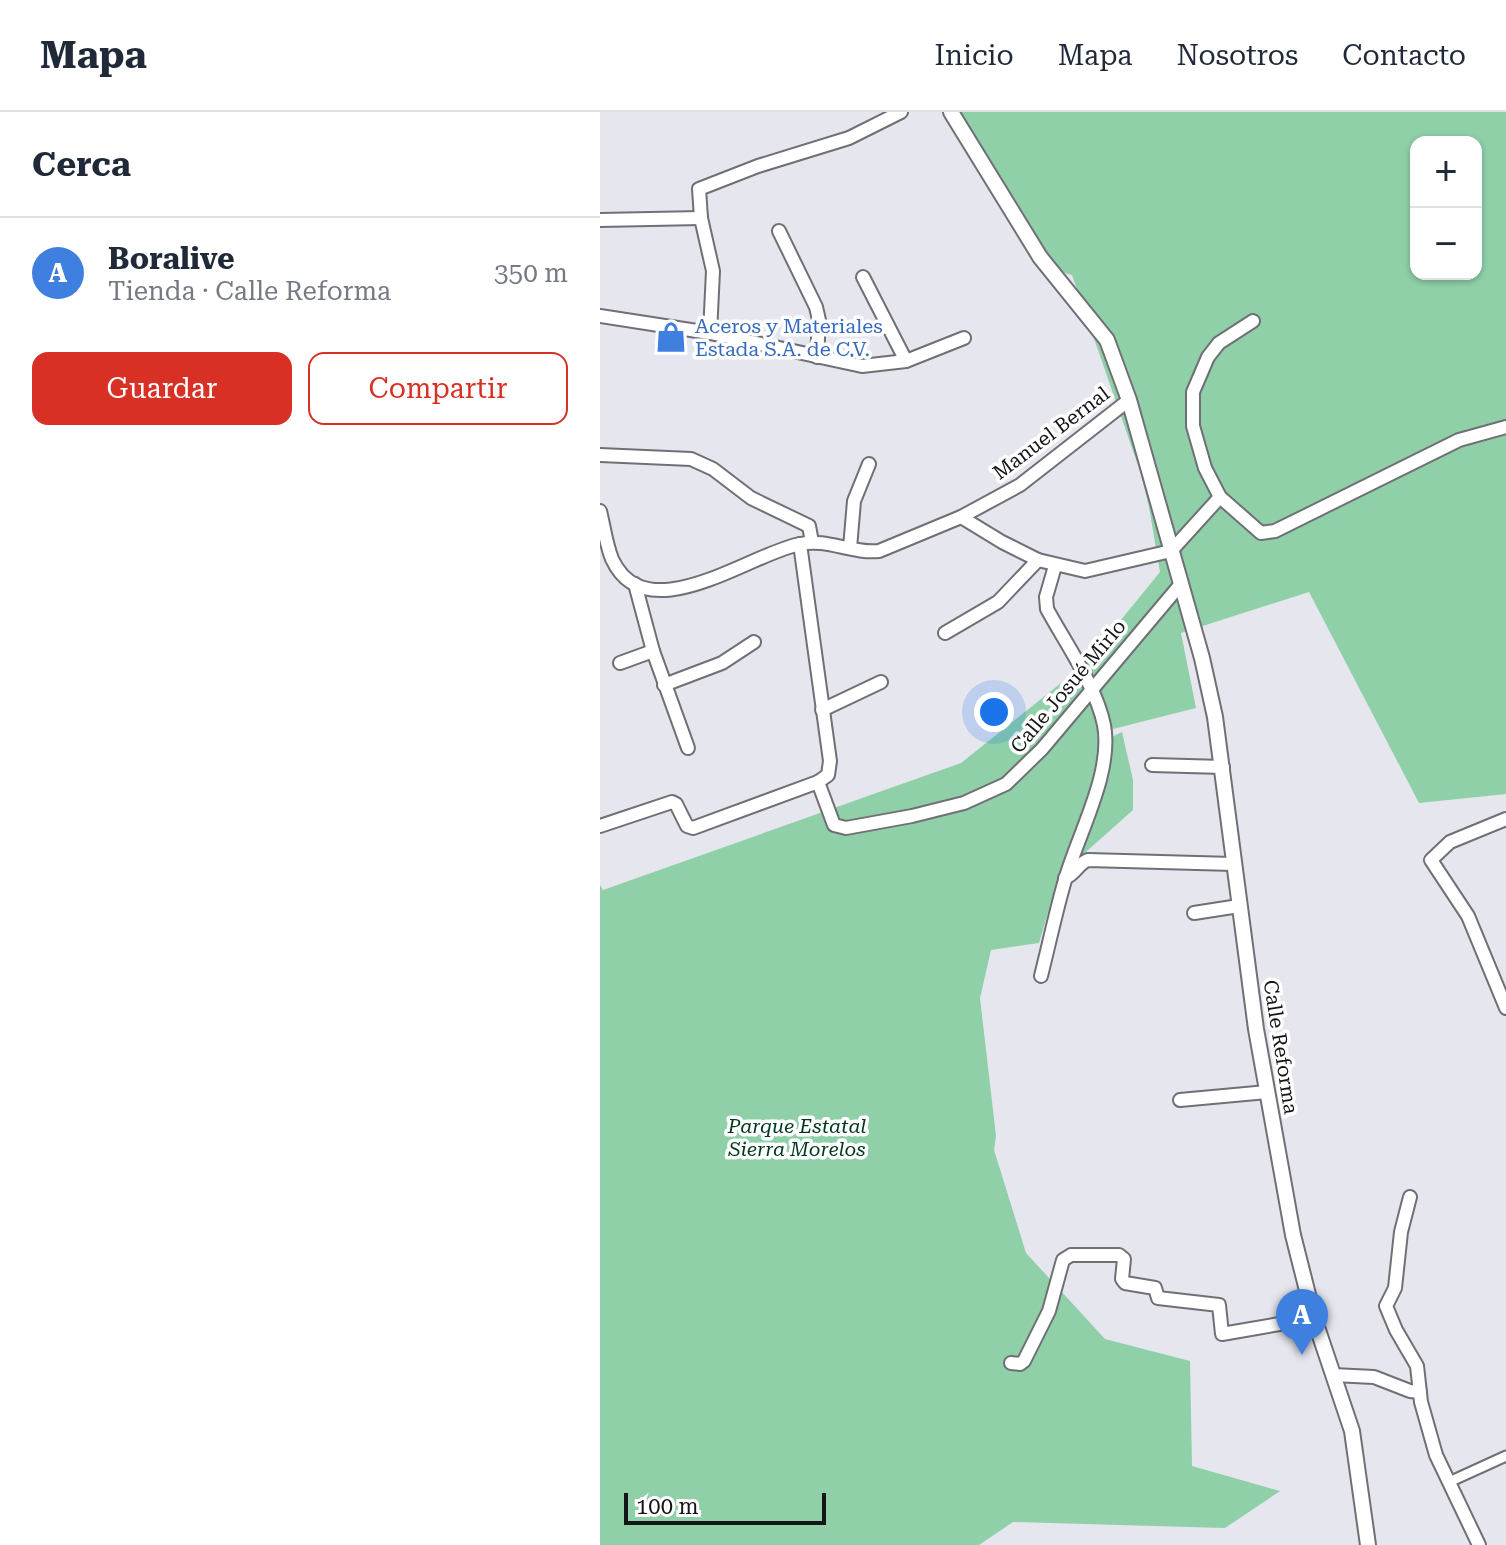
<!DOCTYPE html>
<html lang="es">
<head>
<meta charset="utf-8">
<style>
  body { margin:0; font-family:"Roboto Serif",serif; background:#f2f2f3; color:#1f2937 }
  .controls { position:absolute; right:24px; top:24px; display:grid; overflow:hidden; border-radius:16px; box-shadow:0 2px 6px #0004 }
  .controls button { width:72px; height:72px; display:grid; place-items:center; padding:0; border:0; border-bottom:2px solid #e0e1e3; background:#fff; color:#1f2937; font:40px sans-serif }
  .scale { position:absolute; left:24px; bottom:20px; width:202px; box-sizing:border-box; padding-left:8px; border:4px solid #151417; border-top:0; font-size:22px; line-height:28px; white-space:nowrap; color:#151417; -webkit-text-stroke:6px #fff; paint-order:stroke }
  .you { position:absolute; left:394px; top:600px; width:28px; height:28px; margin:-20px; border:6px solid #fff; border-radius:50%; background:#1a73e8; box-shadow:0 0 0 12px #1a73e833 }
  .badge { display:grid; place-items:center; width:52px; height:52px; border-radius:50%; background:#d93025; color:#fff; font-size:26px; font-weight:700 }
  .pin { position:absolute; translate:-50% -66px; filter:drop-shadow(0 2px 4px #0008) }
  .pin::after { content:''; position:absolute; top:42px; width:28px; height:24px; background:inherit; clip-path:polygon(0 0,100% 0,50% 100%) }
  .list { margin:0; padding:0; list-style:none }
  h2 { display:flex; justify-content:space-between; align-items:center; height:104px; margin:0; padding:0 32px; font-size:34px }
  h2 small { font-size:26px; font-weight:400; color:#747a83 }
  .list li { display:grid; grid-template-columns:52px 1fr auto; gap:24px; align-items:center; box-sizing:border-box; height:112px; padding:0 32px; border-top:2px solid #e0e1e3 }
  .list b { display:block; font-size:30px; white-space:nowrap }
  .list p { margin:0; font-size:26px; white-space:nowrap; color:#747a83 }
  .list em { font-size:26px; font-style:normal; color:#747a83 }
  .actions { display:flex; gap:16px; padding:24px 32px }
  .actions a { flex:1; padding:18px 0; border:2px solid #d93025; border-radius:16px; text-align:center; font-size:28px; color:#d93025 }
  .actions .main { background:#d93025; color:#fff }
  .map { position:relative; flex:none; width:906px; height:1433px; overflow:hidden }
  header { display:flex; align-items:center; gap:48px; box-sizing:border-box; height:112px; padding:0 40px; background:#fff; border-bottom:2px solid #e0e1e3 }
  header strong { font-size:38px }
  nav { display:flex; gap:44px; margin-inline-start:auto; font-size:28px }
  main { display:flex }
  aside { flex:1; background:#fff }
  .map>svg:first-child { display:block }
  .green { fill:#8fd0a8; fill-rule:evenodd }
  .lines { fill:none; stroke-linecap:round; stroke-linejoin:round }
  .pedestrian-casing { stroke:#6f6f76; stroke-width:13 }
  .minor-casing { stroke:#6f6f76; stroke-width:16 }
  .tertiary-casing { stroke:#6f6f76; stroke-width:18 }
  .pedestrian { stroke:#fff; stroke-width:9 }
  .minor { stroke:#fff; stroke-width:12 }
  .tertiary { stroke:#fff; stroke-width:14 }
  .labels { text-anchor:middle; stroke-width:7; stroke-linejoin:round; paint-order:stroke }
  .shop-label { font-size:20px; fill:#366cbe; stroke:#fff; text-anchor:start }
  .street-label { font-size:20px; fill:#151417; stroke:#fff }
  .park-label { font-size:20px; font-style:italic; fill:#00371f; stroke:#fff }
</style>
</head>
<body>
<header>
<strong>Mapa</strong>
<nav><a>Inicio</a><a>Mapa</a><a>Nosotros</a><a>Contacto</a></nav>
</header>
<main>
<aside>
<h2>Cerca<small></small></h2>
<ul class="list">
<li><span class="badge" style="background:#3f7fe0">A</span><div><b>Boralive</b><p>Tienda · Calle Reforma</p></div><em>350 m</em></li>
</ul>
<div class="actions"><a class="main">Guardar</a><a>Compartir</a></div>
</aside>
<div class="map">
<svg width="906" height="1433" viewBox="0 0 906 1433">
  <rect width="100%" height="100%" fill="#e6e6ee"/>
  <!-- green -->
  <path class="green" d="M352,0h554v682l-87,9 -110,-211 -128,41 15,75 -95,24 -2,11 23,-11 11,48v30l-64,57 -9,5 -21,71 -48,7 -11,48 16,138 -2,14 32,103 79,86 85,22 2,105 88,25 -55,37 -212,-6 -34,23h-379v-660l3,5 358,-127 124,-99 75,-92 -11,-65 -8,-33 -69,-199 -25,-7zM816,30h60v132h-60z"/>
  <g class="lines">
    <defs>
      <path id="pedestrian" d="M849,1370l57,-26"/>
      <g id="minor">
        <path d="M0,108l101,-2"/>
        <path d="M179,119l37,76 3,13 -2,37"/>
        <path d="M263,165l43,84"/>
        <path d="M0,204l110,17 152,33 44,-5 58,-23"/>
        <path d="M653,209l-34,22 -11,14 -15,35v34l12,42 15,29 41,36 14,-2 184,-91 47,-13"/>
        <path d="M110,221l3,-62 -12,-53 -2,-29 59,-23 91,-28 52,-26"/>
        <path d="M0,343l91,4 22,10 38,29 58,28 3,16"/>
        <path d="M0,399c4,16 6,33 12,48 34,74 139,-6 188,-15 27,-6 52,10 79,7l82,-34 59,-32 109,-85"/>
        <path d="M361,405l41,25 36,18 47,11 86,-20 49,-54"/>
        <path d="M200,432l30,217 -2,14 -10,7 16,43 12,3 66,-12 52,-13 42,-19 36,-35 138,-164"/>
        <path d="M250,436l4,-47 15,-37"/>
        <path d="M35,472l18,67 35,97"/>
        <path d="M345,521l53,-31 40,-42"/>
        <path d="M20,551l33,-12"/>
        <path d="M64,573l58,-22 32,-21"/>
        <path d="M222,598l59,-28"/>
        <path d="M552,653l71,2"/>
        <path d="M906,707l-56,23 -19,18 37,56 38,92"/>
        <path d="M0,714l72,-24 4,2 11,22 6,2 125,-46"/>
        <path d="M465,766c11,-4 13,-15 23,-18l145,4"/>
        <path d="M594,801l45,-7"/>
        <path d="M441,864c8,-32 15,-65 24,-96 13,-46 48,-107 39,-155 -8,-39 -38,-81 -57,-116l-1,-12 9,-31"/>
        <path d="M580,988l87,-8"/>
        <path d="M810,1085l-9,35 -6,56 -9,18 10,24 21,36 4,36 15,53 43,90"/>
        <path d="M411,1251l9,1 4,-3 25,-50 14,-51 8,-5h48l5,4 -2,20 3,4 30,5 3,10 61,7 3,29 92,-16"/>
        <path d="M733,1263l41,2 36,14 10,1"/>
      </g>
      <path id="tertiary" d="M351,0l89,145 67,83 22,60 73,258 13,59 41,312 37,206 21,83 38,113 16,114"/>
    </defs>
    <!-- pedestrian casing -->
    <use href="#pedestrian" class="pedestrian-casing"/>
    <!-- minor casing -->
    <use href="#minor" class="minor-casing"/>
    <!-- tertiary casing -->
    <use href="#tertiary" class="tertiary-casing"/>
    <!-- pedestrian -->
    <use href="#pedestrian" class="pedestrian"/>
    <!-- minor -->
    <use href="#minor" class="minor"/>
    <!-- tertiary -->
    <use href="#tertiary" class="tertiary"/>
  </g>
  <!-- icons -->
  <defs>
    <symbol id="shop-bare" viewBox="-9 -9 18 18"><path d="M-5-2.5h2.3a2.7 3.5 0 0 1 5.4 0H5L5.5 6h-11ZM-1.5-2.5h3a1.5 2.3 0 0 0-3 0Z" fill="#3f7fe0" stroke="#fff" stroke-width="2.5" paint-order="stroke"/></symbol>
  </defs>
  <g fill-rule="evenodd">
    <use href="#shop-bare" x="49" y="203" width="44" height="44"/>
  </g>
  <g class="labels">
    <!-- shop labels -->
    <g class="shop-label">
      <text x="95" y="221">Aceros y Materiales<tspan x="95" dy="23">Estada S.A. de C.V.</tspan></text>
    </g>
    <!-- street labels -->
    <g class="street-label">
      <text transform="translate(451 321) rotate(-37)" y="7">Manuel Bernal</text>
      <text transform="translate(468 574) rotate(-50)" y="7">Calle Josué Mirlo</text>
      <text transform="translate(681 935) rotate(81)" y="7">Calle Reforma</text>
    </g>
    <!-- park labels -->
    <g class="park-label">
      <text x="197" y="1021">Parque Estatal<tspan x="197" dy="23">Sierra Morelos</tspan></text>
    </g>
  </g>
</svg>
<div class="controls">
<button>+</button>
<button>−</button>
</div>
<div class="scale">100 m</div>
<div class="you"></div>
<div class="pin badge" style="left:702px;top:1243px;background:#3f7fe0">A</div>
</div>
</main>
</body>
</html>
